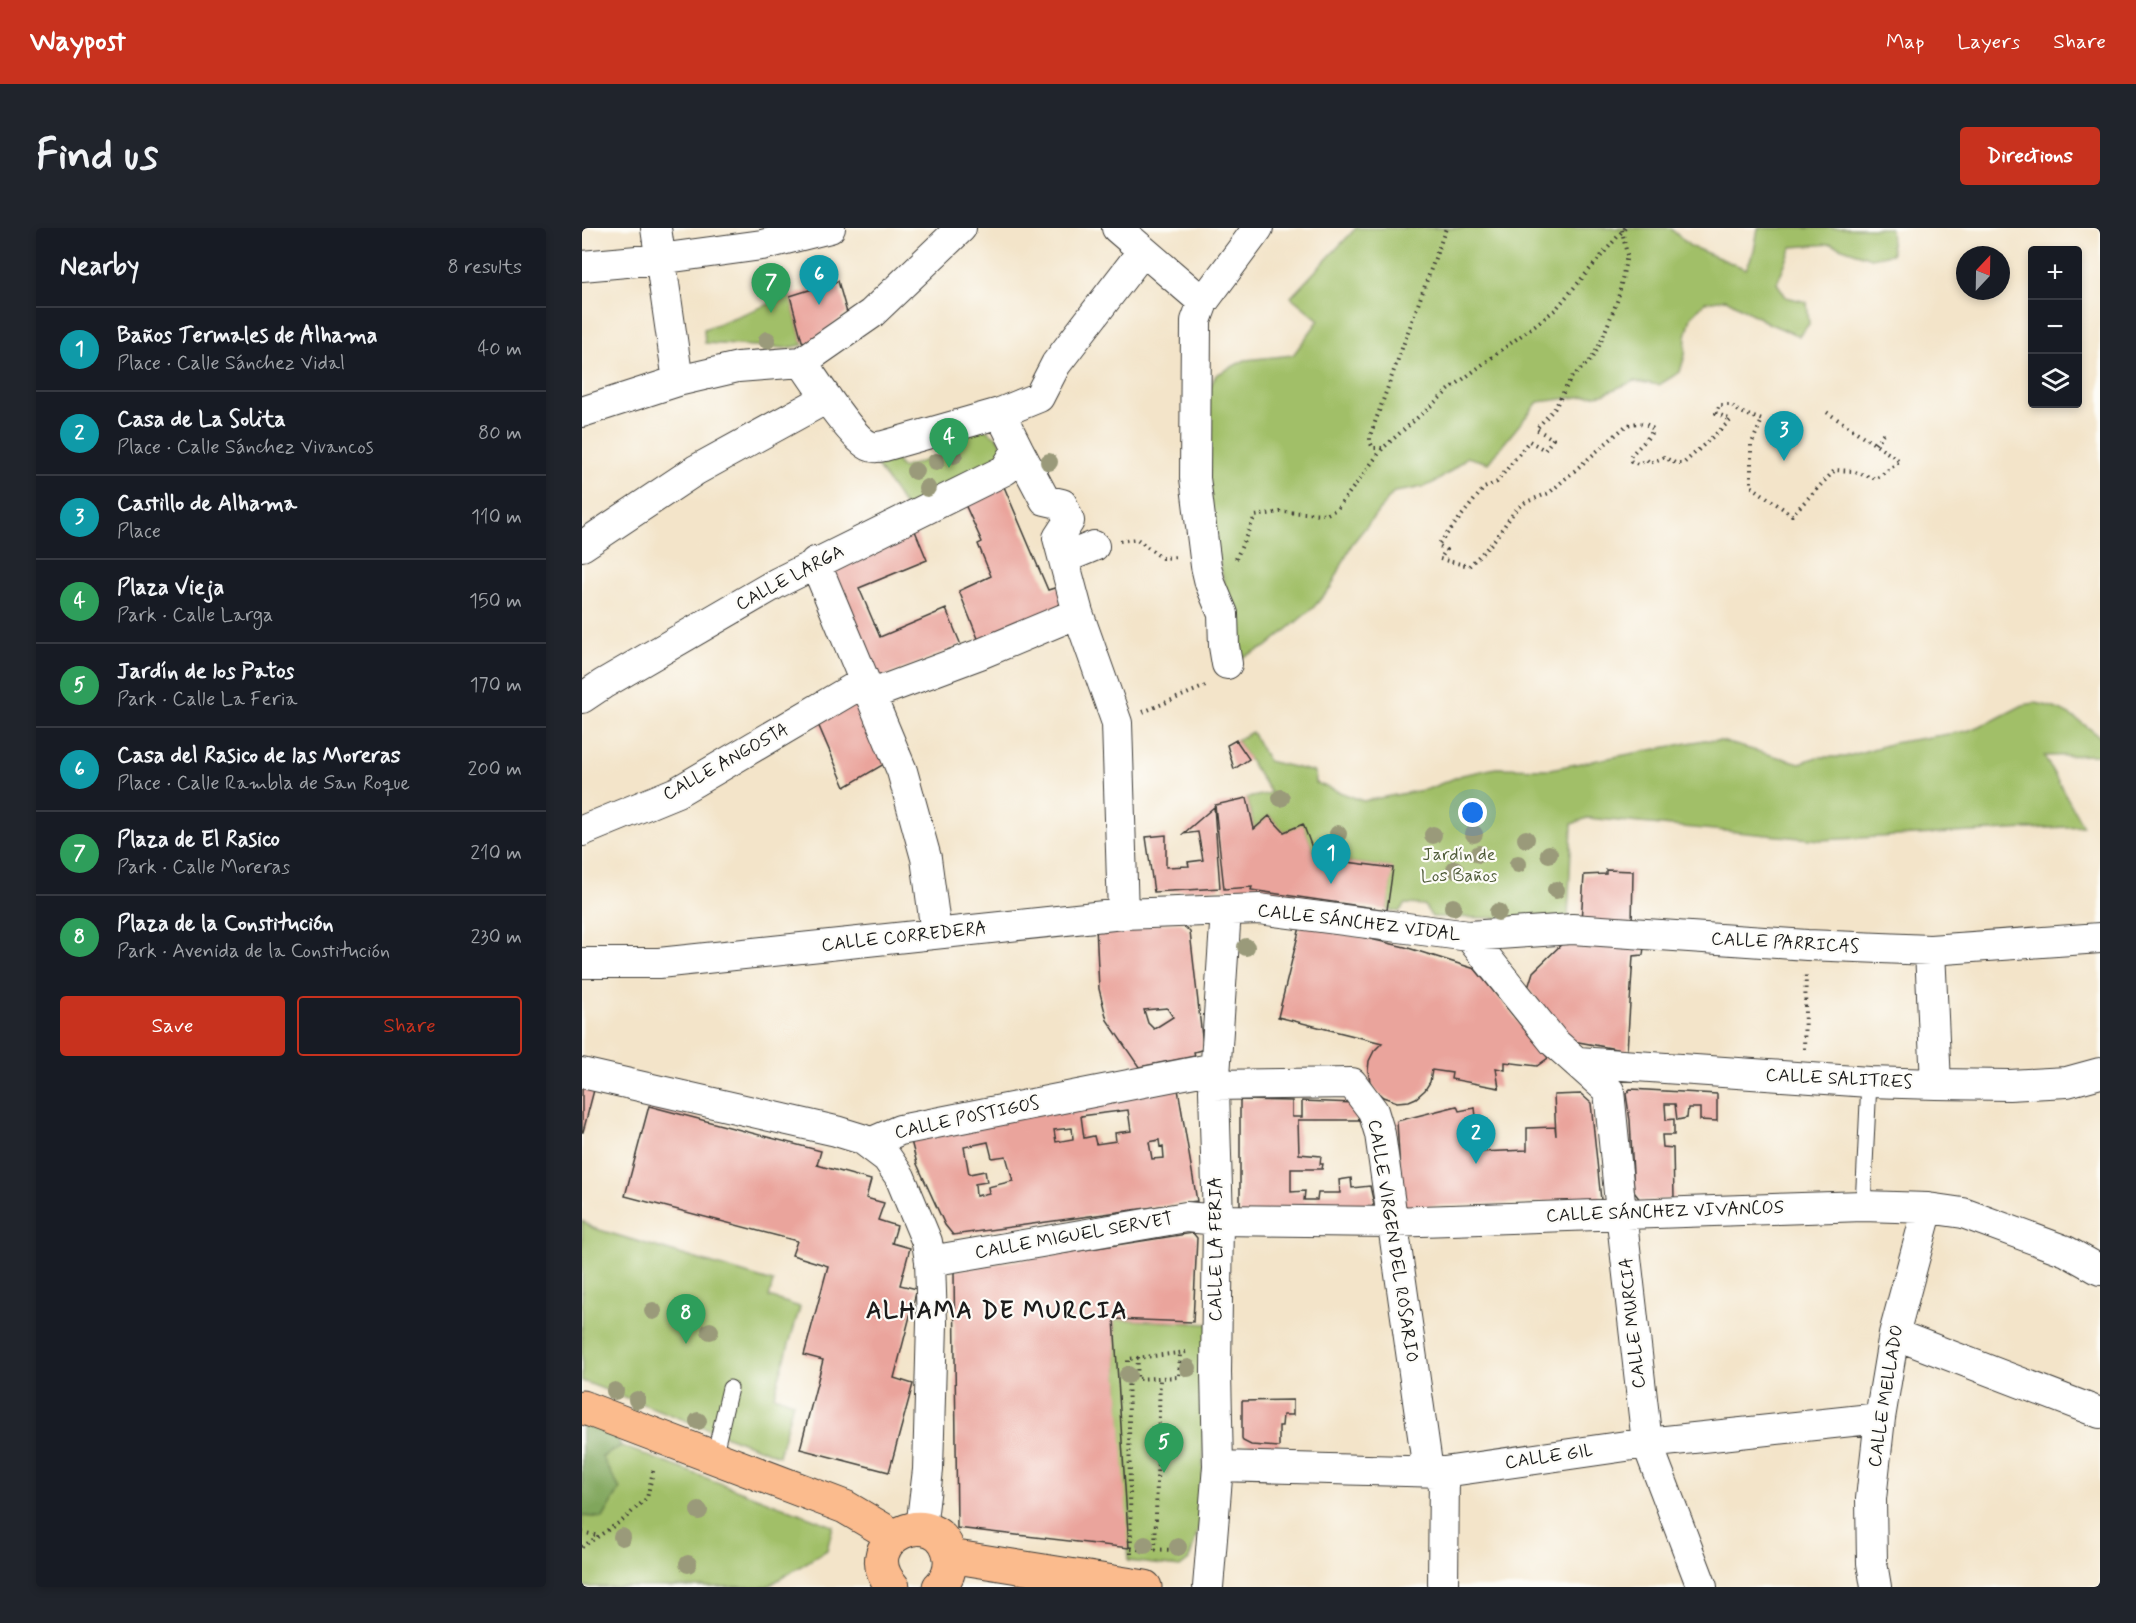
<!DOCTYPE html>
<meta charset="utf-8">
<style>
:root{--surface:#171b24;--page:#20242c;--text:#f1f3f6;--muted:#9ea1a6;--line:#363941;--accent:#c8321e}
body{margin:0;font-family:Mynerve,sans-serif;background:var(--page);color:var(--text)}
.controls{position:absolute;right:18px;top:18px;display:grid;overflow:hidden;border-radius:6px;box-shadow:0 3px 9px #0003}
.controls button{width:54px;height:54px;display:grid;place-items:center;padding:0;border:0;border-bottom:2px solid var(--line);background:var(--surface);color:var(--text);font:30px sans-serif}
.compass{position:absolute;left:1374px;top:18px;width:54px;height:54px;border-radius:50%;background:var(--surface);box-shadow:0 3px 9px #0003;rotate:22deg}
.you{position:absolute;left:891px;top:585px;width:21px;height:21px;margin:-15px;border:4px solid #fff;border-radius:50%;background:#1a73e8;box-shadow:0 0 0 9px #1a73e833}
.badge{display:grid;place-items:center;width:39px;height:39px;border-radius:50%;background:var(--accent);color:#fff;font-size:20px;font-weight:700}
.pin{position:absolute;translate:-50% -50px;filter:drop-shadow(0 2px 3px #0008)}
.pin::after{content:'';position:absolute;top:32px;width:21px;height:18px;background:inherit;clip-path:polygon(0 0,100% 0,50% 100%)}
.list{margin:0;padding:0;list-style:none}
h2{display:flex;justify-content:space-between;align-items:center;height:78px;margin:0;padding:0 24px;font-size:26px}
h2 small{font-size:20px;font-weight:400;color:var(--muted)}
.list li{display:grid;grid-template-columns:39px 1fr auto;gap:18px;align-items:center;box-sizing:border-box;height:84px;padding:0 24px;border-top:2px solid var(--line)}
.list b{display:block;font-size:22px;white-space:nowrap}
.list p{margin:0;font-size:20px;white-space:nowrap;color:var(--muted)}
.list em{font-size:20px;font-style:normal;color:var(--muted)}
.actions{display:flex;gap:12px;padding:18px 24px}
.actions a{flex:1;padding:14px 0;border:2px solid var(--accent);border-radius:6px;text-align:center;font-size:21px;color:var(--accent)}
.actions .main{background:var(--accent);color:#fff}
.icon{flex:none;width:33px;height:33px;fill:none;stroke:currentColor;stroke-width:2;stroke-linecap:round;stroke-linejoin:round}
.map{position:relative;flex:none;width:1518px;height:1359px;overflow:hidden;border-radius:6px}
header{display:flex;align-items:center;gap:36px;box-sizing:border-box;height:84px;padding:0 30px;background:var(--accent);color:#fff}
header strong{font-size:28px}
nav{display:flex;gap:33px;margin-inline-start:auto;font-size:21px}
.intro{display:flex;align-items:center;justify-content:space-between;box-sizing:border-box;height:144px;padding:0 36px}
h1{margin:0;font-size:42px}
.button{padding:15px 27px;border-radius:6px;background:var(--accent);color:#fff;font-size:21px;font-weight:700}
main{display:flex;gap:36px;padding:0 36px}
aside{flex:1;background:var(--surface);border-radius:6px;box-shadow:0 3px 9px #0003}
.map>svg:first-child{display:block}
.green{fill:#a1bf67;stroke:#5e6e42;stroke-width:1.5}
.forest{fill:#80a65c;stroke:#4e613c;stroke-width:1.5}
.building{fill:#eaa49c;fill-rule:evenodd}
.lines{fill:none;stroke-linecap:round;stroke-linejoin:round}
.lane-casing{stroke:#3c3a36;stroke-width:17}
.street-casing{stroke:#3c3a36;stroke-width:32}
.primary-casing{stroke:#3c3a36;stroke-width:35}
.path{stroke:#3c3a36;stroke-width:4;stroke-dasharray:1.5 4.5;stroke-linecap:butt}
.lane{stroke:#fff;stroke-width:15}
.street{stroke:#fff;stroke-width:30}
.primary{stroke:#fbbb8d;stroke-width:33}
.tree{fill:#9a9a7a}
.labels{text-anchor:middle;dominant-baseline:central;stroke-width:4.5;stroke-linejoin:round;paint-order:stroke}
.street-label{font-size:18px;fill:#1c1c1c;stroke:#fdfcf7}
.park-label{font-size:18px;fill:#515d3a;stroke:#fdfcf7}
.district-label{font-size:24px;font-weight:bold;letter-spacing:1.5px;fill:#1c1c1c;stroke:#fdfcf7}
</style>
<header>
<strong>Waypost</strong>
<nav><a>Map</a><a>Layers</a><a>Share</a></nav>
</header>
<div class="intro"><h1>Find us</h1><a class="button">Directions</a></div>
<main>
<aside>
<h2>Nearby<small>8 results</small></h2>
<ul class="list">
<li><span class="badge" style="background:#0f9aa8">1</span><div><b>Baños Termales de Alhama</b><p>Place · Calle Sánchez Vidal</p></div><em>40 m</em></li>
<li><span class="badge" style="background:#0f9aa8">2</span><div><b>Casa de La Solita</b><p>Place · Calle Sánchez Vivancos</p></div><em>80 m</em></li>
<li><span class="badge" style="background:#0f9aa8">3</span><div><b>Castillo de Alhama</b><p>Place</p></div><em>110 m</em></li>
<li><span class="badge" style="background:#2e9e5b">4</span><div><b>Plaza Vieja</b><p>Park · Calle Larga</p></div><em>150 m</em></li>
<li><span class="badge" style="background:#2e9e5b">5</span><div><b>Jardín de los Patos</b><p>Park · Calle La Feria</p></div><em>170 m</em></li>
<li><span class="badge" style="background:#0f9aa8">6</span><div><b>Casa del Rasico de las Moreras</b><p>Place · Calle Rambla de San Roque</p></div><em>200 m</em></li>
<li><span class="badge" style="background:#2e9e5b">7</span><div><b>Plaza de El Rasico</b><p>Park · Calle Moreras</p></div><em>210 m</em></li>
<li><span class="badge" style="background:#2e9e5b">8</span><div><b>Plaza de la Constitución</b><p>Park · Avenida de la Constitución</p></div><em>230 m</em></li>
</ul>
<div class="actions"><a class="main">Save</a><a>Share</a></div>
</aside>
<div class="map">
<svg width="1518" height="1359" viewBox="0 0 1518 1359">
<rect width="100%" height="100%" fill="#fdfcf7"/>
<filter id="ink" filterUnits="userSpaceOnUse"><feTurbulence type="fractalNoise" baseFrequency=".0167" numOctaves="2"/><feDisplacementMap in="SourceGraphic" scale="12" xChannelSelector="R" yChannelSelector="G"/><feConvolveMatrix kernelMatrix="1 2 1 2 8 2 1 2 1" color-interpolation-filters="sRGB"/></filter>
<filter id="wash" filterUnits="userSpaceOnUse"><feTurbulence type="fractalNoise" baseFrequency=".008" numOctaves="4" result="noise"/><feDisplacementMap in="SourceGraphic" scale="24" xChannelSelector="R" yChannelSelector="G"/><feGaussianBlur stdDeviation="1.35" result="paint"/><feColorMatrix in="noise" values="0 0 0 0 0 0 0 0 0 0 0 0 0 0 0 0 0 1.4 0 .05"/><feComposite in="paint" operator="in"/></filter>
<g filter="url(#wash)">
<rect width="100%" height="100%" fill="#f3e4c9"/>
<!-- green -->
<path class="green" d="M774,0H1088L1108,18L1164,41L1172,23L1176,0H1308L1310,26L1289,30L1249,16L1210,19L1195,55L1204,69L1225,74L1227,96L1217,108L1186,95L1144,71L1123,74L1109,89L1104,108L1103,127L1098,144L1077,157L1052,153L1021,166L956,174L906,235L885,229C856,255 851,259 812,264L770,316L749,359L731,380L684,419L659,430L618,249L626,163L634,147L663,132L711,127L737,92L709,69Z
M208,68L221,117L205,120L123,115L122,101Z
M401,200L416,210L421,218L413,239L324,280L291,232L308,224L320,240L375,222L368,208Z
M1453,475C1479,479 1498,492 1518,509V527L1462,528L1501,598L1239,612L1005,590L990,596L986,691L850,689L842,677L823,676L817,684L805,682L810,640L734,630L721,597L702,604L687,588L672,601L665,570L689,565L654,512L670,504L686,533L733,544L734,555L781,573L846,561L880,547L914,540L968,541L1122,512L1139,513L1218,535L1235,529H1263L1311,515L1385,503L1412,492L1441,477Z
M0,992L11,1000L191,1054L187,1069L218,1079L192,1167L211,1174L197,1228L0,1153Z
M532,1091L627,1096L619,1293L607,1332L598,1339L546,1333Z
M0,1203L251,1298L245,1322L185,1359H0Z"/>
<!-- forest -->
<path class="forest" d="M0,1195L31,1201L39,1218L20,1229L38,1261L21,1290L0,1288Z"/>
<g id="blocks">
<!-- building -->
<path class="building" d="M256,53L265,85L227,116L220,113L208,68Z
M420,254L466,362L479,358L488,384L399,418L377,363L409,348L396,316L400,314L381,272Z
M331,298L345,332L277,360L298,409L364,381L379,417L294,452L244,334Z
M279,464L309,532L263,559L233,489Z
M654,512L667,531L652,541L645,517Z
M665,570L672,601L687,588L702,604L721,596L734,630L811,640L805,682L669,662L670,659L642,661L633,577Z
M632,579L638,660L572,664L564,609L584,607V639L607,638L606,634L621,632L616,604L601,606Z
M1024,642L1051,643L1050,697L999,694L1002,647L1024,646Z
M599,695L608,704L621,818L619,822L612,824L613,828L557,839L525,792L517,761L514,698ZM585,780L591,789L572,801L566,795L562,782Z
M719,695L823,719L893,741L966,830L955,838L923,834V842L914,840L917,860L869,851L870,845L850,842L848,854L843,862L834,870L827,873L815,874L801,869L792,861L788,853L786,843L787,833L792,823L800,815L696,789Z
M984,712L1062,719L1061,727L1051,728L1045,823L986,812L946,760L951,744Z
M595,855L615,973L371,1007L363,997L335,936L327,905ZM546,882L549,903L533,905L534,913L514,916L512,908L502,910L499,888ZM490,900L491,911L474,914L472,902ZM577,912L578,919L581,918L582,930L570,931L567,914ZM406,914L410,930L424,928L431,953L406,959L407,965L394,968L393,956L405,954L403,943L387,946L382,919Z
M0,859L12,862L1,904H0Z
M1048,861L1135,866V893L1118,892V880H1106L1105,890L1095,892L1093,876H1083L1084,892L1092,891V907H1080L1081,919L1091,920L1092,971L1059,973L1052,964L1048,892L1044,866Z
M999,866L1009,875L1019,972L820,979L815,893L875,878L877,883L893,880L898,924L945,922V900L973,899L974,908L972,867Z
M658,872L710,873V889H720V873L774,875L777,892H716L717,926L739,928L738,936H741L740,941H709V964L723,963L722,972H735L736,965H758L757,952L769,950L770,960L788,958L792,976L786,984L658,987Z
M67,878L239,923L235,937L289,952L284,970L302,975L296,992L315,998L310,1015L328,1020L318,1057L335,1061L312,1150L331,1156L307,1244L218,1221L241,1132L222,1127L246,1038L210,1027L215,1013L43,968Z
M611,1005L615,1010L611,1094L532,1091L547,1320L375,1300L372,1045L375,1042Z
M711,1172V1187H701L700,1198H697V1219L669,1217L661,1213L660,1210V1173Z"/>
</g>
</g>
<g filter="url(#ink)">
<use href="#blocks" fill-opacity="0" stroke="#3c3a36" stroke-width="1.5"/>
<g class="lines">
<defs>
<path id="lane" d="M1281,978L1287,854
M132,1229L148,1160"/>
<path id="street" d="M74,0L96,153
M535,0L621,74
M0,38L77,31L180,17L248,0
M220,134C231,150 272,213 288,218C292,220 297,219 302,218L418,185L457,169L474,136L560,24
M220,134L289,86L379,0
M0,184L96,153L156,139L220,134
M436,221L463,272L480,276L487,293L476,310L496,385L535,495L541,686
M0,318L114,242L245,170
M483,330L512,318
M233,334L320,543L344,630L354,705
M645,436L642,418L641,386L628,355L624,338L613,250L614,93L621,74L676,0
M288,467L398,426L496,385
M0,470L21,456L195,355L423,242L436,221L418,185
M0,603L95,564L282,454
M887,708L972,814L1027,863L1039,985L1065,1215L1120,1359
M1348,722L1354,856
M0,735H77L541,686L677,681L887,708L990,701L1225,717L1348,722L1518,710
M996,834L1287,854L1354,856L1427,857L1485,854L1518,845
M0,845L254,903L280,911L305,930L318,949L345,1014L348,1033L350,1095L346,1242L339,1300
M632,857L770,855L791,883L798,906L846,1243
M288,915L318,902L633,840
M348,1033L604,989L636,992L809,994L1281,978L1346,980L1381,985L1484,1023L1518,1042
M1312,1106L1518,1185
M636,1238L862,1244L1065,1215L1298,1190
M626,1359L636,1238L634,1144L636,992L632,863L644,682
M861,1359L862,1244
M1294,1359L1290,1335L1289,1271L1298,1190L1312,1106L1346,980"/>
<path id="primary" d="M0,1179L263,1279L312,1308
M368,1328L563,1359
M311,1359C268,1311 359,1271 368,1330C369,1340 365,1352 357,1359"/>
</defs>
<!-- lane casing -->
<use href="#lane" class="lane-casing"/>
<!-- street casing -->
<use href="#street" class="street-casing"/>
<!-- primary casing -->
<use href="#primary" class="primary-casing"/>
<!-- path -->
<path class="path" d="M1040,2L1045,27L1036,71L1018,116L1009,132L989,150L973,180L954,201L971,211L963,222L947,213L915,254L902,260L856,317L864,322L858,331L887,338L910,315L935,280L944,274L967,265L1045,197C1055,195 1062,193 1071,201C1067,212 1055,219 1048,229L1049,233L1056,236L1065,232L1068,235L1082,229L1093,235H1102L1149,192L1134,185L1137,177H1149L1158,184L1180,192L1169,217V258L1210,287L1253,242L1270,243L1294,251L1318,233L1243,183
M1293,216L1303,203
M800,220H791L788,214V208L864,0
M538,313L555,311L580,330L596,329
M654,331L673,288L698,284L745,286L755,281L801,220L868,161L973,82L1043,0
M561,484L626,457
M1222,821L1224,744
M556,1129L555,1151L597,1149L598,1125
M0,1304L17,1308
M0,1319L41,1292L65,1270L72,1239
M549,1321L599,1322
M573,1322L578,1150
M549,1326L546,1131L605,1124"/>
<!-- lane -->
<use href="#lane" class="lane"/>
<!-- street -->
<use href="#street" class="street"/>
<!-- primary -->
<use href="#primary" class="primary"/>
</g>
<!-- trees -->
<g class="tree">
<circle cx="185" cy="112" r="9"/>
<circle cx="372" cy="227" r="9"/>
<circle cx="354" cy="234" r="9"/>
<circle cx="467" cy="234" r="9"/>
<circle cx="333" cy="243" r="9"/>
<circle cx="345" cy="260" r="9"/>
<circle cx="699" cy="570" r="9"/>
<circle cx="756" cy="606" r="9"/>
<circle cx="892" cy="606" r="9"/>
<circle cx="851" cy="607" r="9"/>
<circle cx="944" cy="611" r="9"/>
<circle cx="897" cy="626" r="9"/>
<circle cx="967" cy="626" r="9"/>
<circle cx="759" cy="632" r="9"/>
<circle cx="936" cy="636" r="9"/>
<circle cx="873" cy="641" r="9"/>
<circle cx="974" cy="662" r="9"/>
<circle cx="871" cy="679" r="9"/>
<circle cx="916" cy="684" r="9"/>
<circle cx="664" cy="719" r="9"/>
<circle cx="71" cy="1083" r="9"/>
<circle cx="128" cy="1103" r="9"/>
<circle cx="606" cy="1140" r="9"/>
<circle cx="546" cy="1147" r="9"/>
<circle cx="33" cy="1163" r="9"/>
<circle cx="55" cy="1172" r="9"/>
<circle cx="116" cy="1193" r="9"/>
<circle cx="117" cy="1283" r="9"/>
<circle cx="40" cy="1309" r="9"/>
<circle cx="563" cy="1317" r="9"/>
<circle cx="596" cy="1319" r="9"/>
<circle cx="106" cy="1336" r="9"/>
</g>
</g>
<g class="labels">
<!-- street labels -->
<g class="street-label">
<text transform="translate(208 350) rotate(-28)">CALLE LARGA</text>
<text transform="translate(144 534) rotate(-29)">CALLE ANGOSTA</text>
<text transform="translate(777 695) rotate(7)">CALLE SÁNCHEZ VIDAL</text>
<text transform="translate(322 709) rotate(-6)">CALLE CORREDERA</text>
<text transform="translate(1203 715) rotate(3)">CALLE PARRICAS</text>
<text transform="translate(1257 851) rotate(3)">CALLE SALITRES</text>
<text transform="translate(385 890) rotate(-12)">CALLE POSTIGOS</text>
<text transform="translate(1083 984) rotate(-2)">CALLE SÁNCHEZ VIVANCOS</text>
<text transform="translate(492 1008) rotate(-10)">CALLE MIGUEL SERVET</text>
<text transform="translate(811 1013) rotate(81)">CALLE VIRGEN DEL ROSARIO</text>
<text transform="translate(634 1021) rotate(-90)">CALLE LA FERIA</text>
<text transform="translate(1051 1095) rotate(-96)">CALLE MURCIA</text>
<text transform="translate(1304 1168) rotate(-81)">CALLE MELLADO</text>
<text transform="translate(967 1229) rotate(-8)">CALLE GIL</text>
</g>
<!-- park labels -->
<g class="park-label">
<text x="877" y="627">Jardín de<tspan x="877" dy="21">Los Baños</tspan></text>
</g>
<!-- district labels -->
<g class="district-label">
<text x="415" y="1083">ALHAMA DE MURCIA</text>
</g>
</g>
</svg>
<div class="controls">
<button>+</button>
<button>−</button>
<button><svg class="icon" aria-label="layers" viewBox="0 0 24 24"><path d="M12 4l9 5-9 5-9-5zM3 14l9 5 9-5"/></svg></button>
</div>
<svg class="compass" viewBox="-18 -18 36 36"><path d="M0-13l5 13h-10z" fill="#e53935"/><path d="M0 13l5-13h-10z" fill="#9ea1a6"/></svg>
<div class="you"></div>
<div class="pin badge" style="left:749px;top:656px;background:#0f9aa8">1</div>
<div class="pin badge" style="left:894px;top:936px;background:#0f9aa8">2</div>
<div class="pin badge" style="left:1202px;top:233px;background:#0f9aa8">3</div>
<div class="pin badge" style="left:367px;top:240px;background:#2e9e5b">4</div>
<div class="pin badge" style="left:582px;top:1245px;background:#2e9e5b">5</div>
<div class="pin badge" style="left:237px;top:77px;background:#0f9aa8">6</div>
<div class="pin badge" style="left:189px;top:85px;background:#2e9e5b">7</div>
<div class="pin badge" style="left:104px;top:1116px;background:#2e9e5b">8</div>
</div>
</main>
